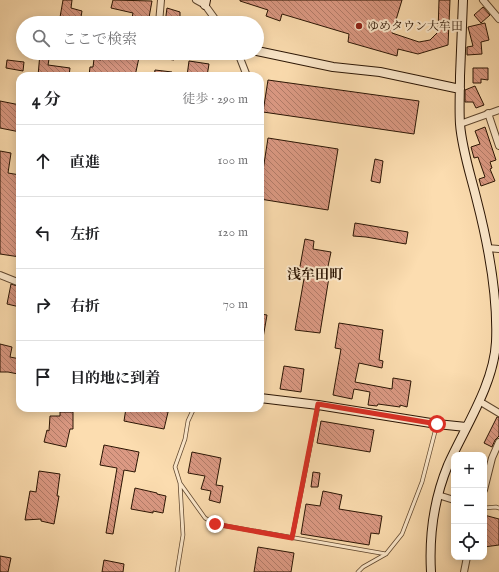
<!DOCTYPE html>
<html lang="ja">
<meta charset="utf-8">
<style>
:root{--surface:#fff;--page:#f6f6f6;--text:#202124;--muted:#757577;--line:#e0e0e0}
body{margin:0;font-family:"IM FELL English","Noto Serif JP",serif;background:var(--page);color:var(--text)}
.controls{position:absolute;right:12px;bottom:12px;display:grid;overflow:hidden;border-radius:8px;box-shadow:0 2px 10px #0003}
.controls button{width:36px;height:36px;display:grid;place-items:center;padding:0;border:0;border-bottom:1px solid var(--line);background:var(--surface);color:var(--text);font:20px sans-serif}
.stop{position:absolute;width:12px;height:12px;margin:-9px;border:3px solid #d93025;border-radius:50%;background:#fff}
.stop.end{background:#d93025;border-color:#fff;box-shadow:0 1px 4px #0008}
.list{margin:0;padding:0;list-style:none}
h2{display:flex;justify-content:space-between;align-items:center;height:52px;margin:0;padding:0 16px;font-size:17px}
h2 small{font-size:13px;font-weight:400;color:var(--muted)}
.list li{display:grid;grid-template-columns:26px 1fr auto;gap:12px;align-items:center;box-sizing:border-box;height:72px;padding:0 16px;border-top:1px solid var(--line)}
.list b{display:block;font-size:15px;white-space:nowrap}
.list em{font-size:13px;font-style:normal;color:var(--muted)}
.icon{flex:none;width:22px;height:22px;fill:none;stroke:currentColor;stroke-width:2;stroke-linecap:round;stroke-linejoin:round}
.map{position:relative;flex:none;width:499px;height:572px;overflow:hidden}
.search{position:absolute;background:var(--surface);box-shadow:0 2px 10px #0003;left:16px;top:16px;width:248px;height:44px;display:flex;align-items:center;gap:10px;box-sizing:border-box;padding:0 14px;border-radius:22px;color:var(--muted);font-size:15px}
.panel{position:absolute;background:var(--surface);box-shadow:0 2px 10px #0003;left:16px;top:72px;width:248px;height:340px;border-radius:12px}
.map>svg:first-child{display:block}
.building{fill:url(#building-back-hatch);stroke:#2b1504}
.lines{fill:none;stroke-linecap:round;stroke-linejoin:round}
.lane-casing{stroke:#5f472f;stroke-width:4.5}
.street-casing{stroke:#5f472f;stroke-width:8}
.secondary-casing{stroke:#2b1504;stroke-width:10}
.lane{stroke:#fde9cc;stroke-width:3}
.street{stroke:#fde9cc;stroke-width:6}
.secondary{stroke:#fde9cc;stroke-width:8}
.route{stroke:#d93025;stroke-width:5}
.poi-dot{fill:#8f2418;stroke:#fde9cc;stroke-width:1.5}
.labels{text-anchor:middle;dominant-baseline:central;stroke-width:4;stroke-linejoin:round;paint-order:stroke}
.poi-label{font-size:12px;fill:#2b1504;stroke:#fde9cc;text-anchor:start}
.quarter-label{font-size:14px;font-weight:bold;fill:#2b1504;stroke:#fde9cc}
</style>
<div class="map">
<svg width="499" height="572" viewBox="0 0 499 572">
<defs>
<pattern id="building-back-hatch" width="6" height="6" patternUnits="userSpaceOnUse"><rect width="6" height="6" fill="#db9983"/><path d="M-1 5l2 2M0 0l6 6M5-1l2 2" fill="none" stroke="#b27c69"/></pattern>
</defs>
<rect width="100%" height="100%" fill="#fcddb0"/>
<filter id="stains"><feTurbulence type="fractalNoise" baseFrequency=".005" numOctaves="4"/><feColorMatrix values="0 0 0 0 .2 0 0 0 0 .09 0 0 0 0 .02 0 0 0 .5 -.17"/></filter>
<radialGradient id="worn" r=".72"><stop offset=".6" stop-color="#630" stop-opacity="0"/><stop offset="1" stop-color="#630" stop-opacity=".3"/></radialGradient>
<!-- building -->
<path class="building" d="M63,0H72L71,8L82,11L80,23H59Z
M113,0L152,1L148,23H131L133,13L111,8Z
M240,0H402L392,33L419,42L430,40L438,32L439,0H450L448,45L418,54L398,49L397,56L348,42L349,34L282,14L280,21L266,16L268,10L240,1Z
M483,7L490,15L481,23L474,15Z
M167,8L180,12V23H165Z
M485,23L489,40L481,42L482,54L467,55V47L473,46L468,27Z
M40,53H50L48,65L70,68L69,76H38Z
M101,53H140L135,76H89L90,67H93L94,59L101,60Z
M160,53H175L174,60L160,58Z
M7,60L24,62L23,71L6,68Z
M189,61L209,64L207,76H187Z
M473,68H488V80L481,79V83H473Z
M155,70L172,72V76H154Z
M268,80L419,101L414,134L263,112Z
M475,86L484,105L476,108L473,102H465V90Z
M0,101L20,105V132L0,128Z
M485,127L496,160L490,162L492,168L490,169L495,181L481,186L479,179L485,177L478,157L474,158L471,147L480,144L475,131Z
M268,138L338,149L328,210L260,199V190Z
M0,151L11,153L8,173L20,175V257L0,254Z
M375,159L383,161L380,183L371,181Z
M355,223L408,232L406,244L366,237L353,236Z
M305,239L314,241L313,249L331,252L327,271H330L320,333L295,330L305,273L299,272Z
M11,284L20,287V307L7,304Z
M261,314L267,315L263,338L260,337Z
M339,323L383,330L379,360L383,361L382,368L359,363L355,382L392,389L393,378L411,381L407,407L400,405V407L378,404L377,406L368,405L370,392L354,389L352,399L333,395L341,349L335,348Z
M0,344L12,347L10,357L20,359L18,374L8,372H0Z
M284,366L304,369L301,392L280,389Z
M126,408H169L164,429L124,421Z
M60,412H73V429H70L66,447L44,442L47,430L49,431L50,416H60Z
M497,417H499V436L495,440L492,447L484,443Z
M321,421L374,430L370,452L317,443Z
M104,445L139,452L135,472L124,470L113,534L106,533L117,468L100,465Z
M192,452L221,458L216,485L223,486L220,503L209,500L211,491L201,489L205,476L188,473Z
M39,471L60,474L57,496H59L54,524L41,521V519L25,520L30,491L36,492Z
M313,472L320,473L318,487H311Z
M135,488L157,493V494L166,496L163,513L153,511V513L131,509Z
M323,491L342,495L339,509L382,516L379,534L371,533L369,545L301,534L306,504L320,506Z
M484,515L499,519V545L484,547Z
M258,547L294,553L291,572H254Z
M0,556L11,558L8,572H0Z
M104,560L124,564L123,572H102Z"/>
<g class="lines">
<defs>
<path id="lane" d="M180,483L205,518L215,524L386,554
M484,508L496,507L499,508
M292,538L318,407
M177,572L183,535L180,483L175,467L185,439L188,421L194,408
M358,572L363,567L386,554L402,534L422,482L437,424"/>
<path id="street" d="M196,0L205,5L218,23
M483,0L499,19
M159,23L161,0
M238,53L247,76
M488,113L499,146
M460,124L499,110
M487,248L499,249
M0,275L20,283
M479,401L499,413
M484,490L492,458L499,442
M438,495L454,500
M464,572L467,557"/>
<path id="secondary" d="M205,5L206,0
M257,51L333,67L380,72L460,89
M260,398L318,405L437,424L466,427
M431,572C429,536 434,499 448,465C465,427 494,384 496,342C498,298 488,244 477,201C471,176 462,150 460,124C459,108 460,92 460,76C461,50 462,25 463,0"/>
</defs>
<!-- lane casing -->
<use href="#lane" class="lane-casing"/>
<!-- street casing -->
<use href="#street" class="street-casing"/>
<!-- secondary casing -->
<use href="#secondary" class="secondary-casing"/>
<!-- lane -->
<use href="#lane" class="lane"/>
<!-- street -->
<use href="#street" class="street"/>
<!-- secondary -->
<use href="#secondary" class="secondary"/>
</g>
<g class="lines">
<!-- route -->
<path class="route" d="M215,524L292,538L318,404L437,424"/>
</g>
<!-- markers -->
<circle class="poi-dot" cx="359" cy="26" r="4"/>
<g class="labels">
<!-- poi labels -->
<g class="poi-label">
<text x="367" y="26">ゆめタウン大牟田</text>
</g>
<!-- quarter labels -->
<g class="quarter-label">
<text x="315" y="275">浅牟田町</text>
</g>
</g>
<rect width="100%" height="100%" filter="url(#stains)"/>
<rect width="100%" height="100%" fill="url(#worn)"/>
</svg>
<div class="controls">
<button>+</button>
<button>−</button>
<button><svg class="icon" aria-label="locate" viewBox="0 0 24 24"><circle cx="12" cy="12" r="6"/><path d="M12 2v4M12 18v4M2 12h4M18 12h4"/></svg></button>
</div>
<div class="stop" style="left:437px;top:424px"></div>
<div class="stop end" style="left:215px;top:524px"></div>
<div class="search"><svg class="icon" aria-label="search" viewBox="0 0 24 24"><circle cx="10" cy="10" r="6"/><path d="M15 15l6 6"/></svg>ここで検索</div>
<section class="panel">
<h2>4 分<small>徒歩 · 290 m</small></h2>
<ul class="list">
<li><svg class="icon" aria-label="ahead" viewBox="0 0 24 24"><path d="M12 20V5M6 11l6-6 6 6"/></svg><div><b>直進</b></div><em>100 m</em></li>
<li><svg class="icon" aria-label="left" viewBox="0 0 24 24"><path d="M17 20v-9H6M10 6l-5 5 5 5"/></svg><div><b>左折</b></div><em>120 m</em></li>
<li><svg class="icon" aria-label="right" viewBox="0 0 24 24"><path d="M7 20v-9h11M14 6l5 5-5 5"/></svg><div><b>右折</b></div><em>70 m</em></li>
<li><svg class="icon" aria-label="arrive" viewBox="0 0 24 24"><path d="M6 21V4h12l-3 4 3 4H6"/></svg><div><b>目的地に到着</b></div></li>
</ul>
</section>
</div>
